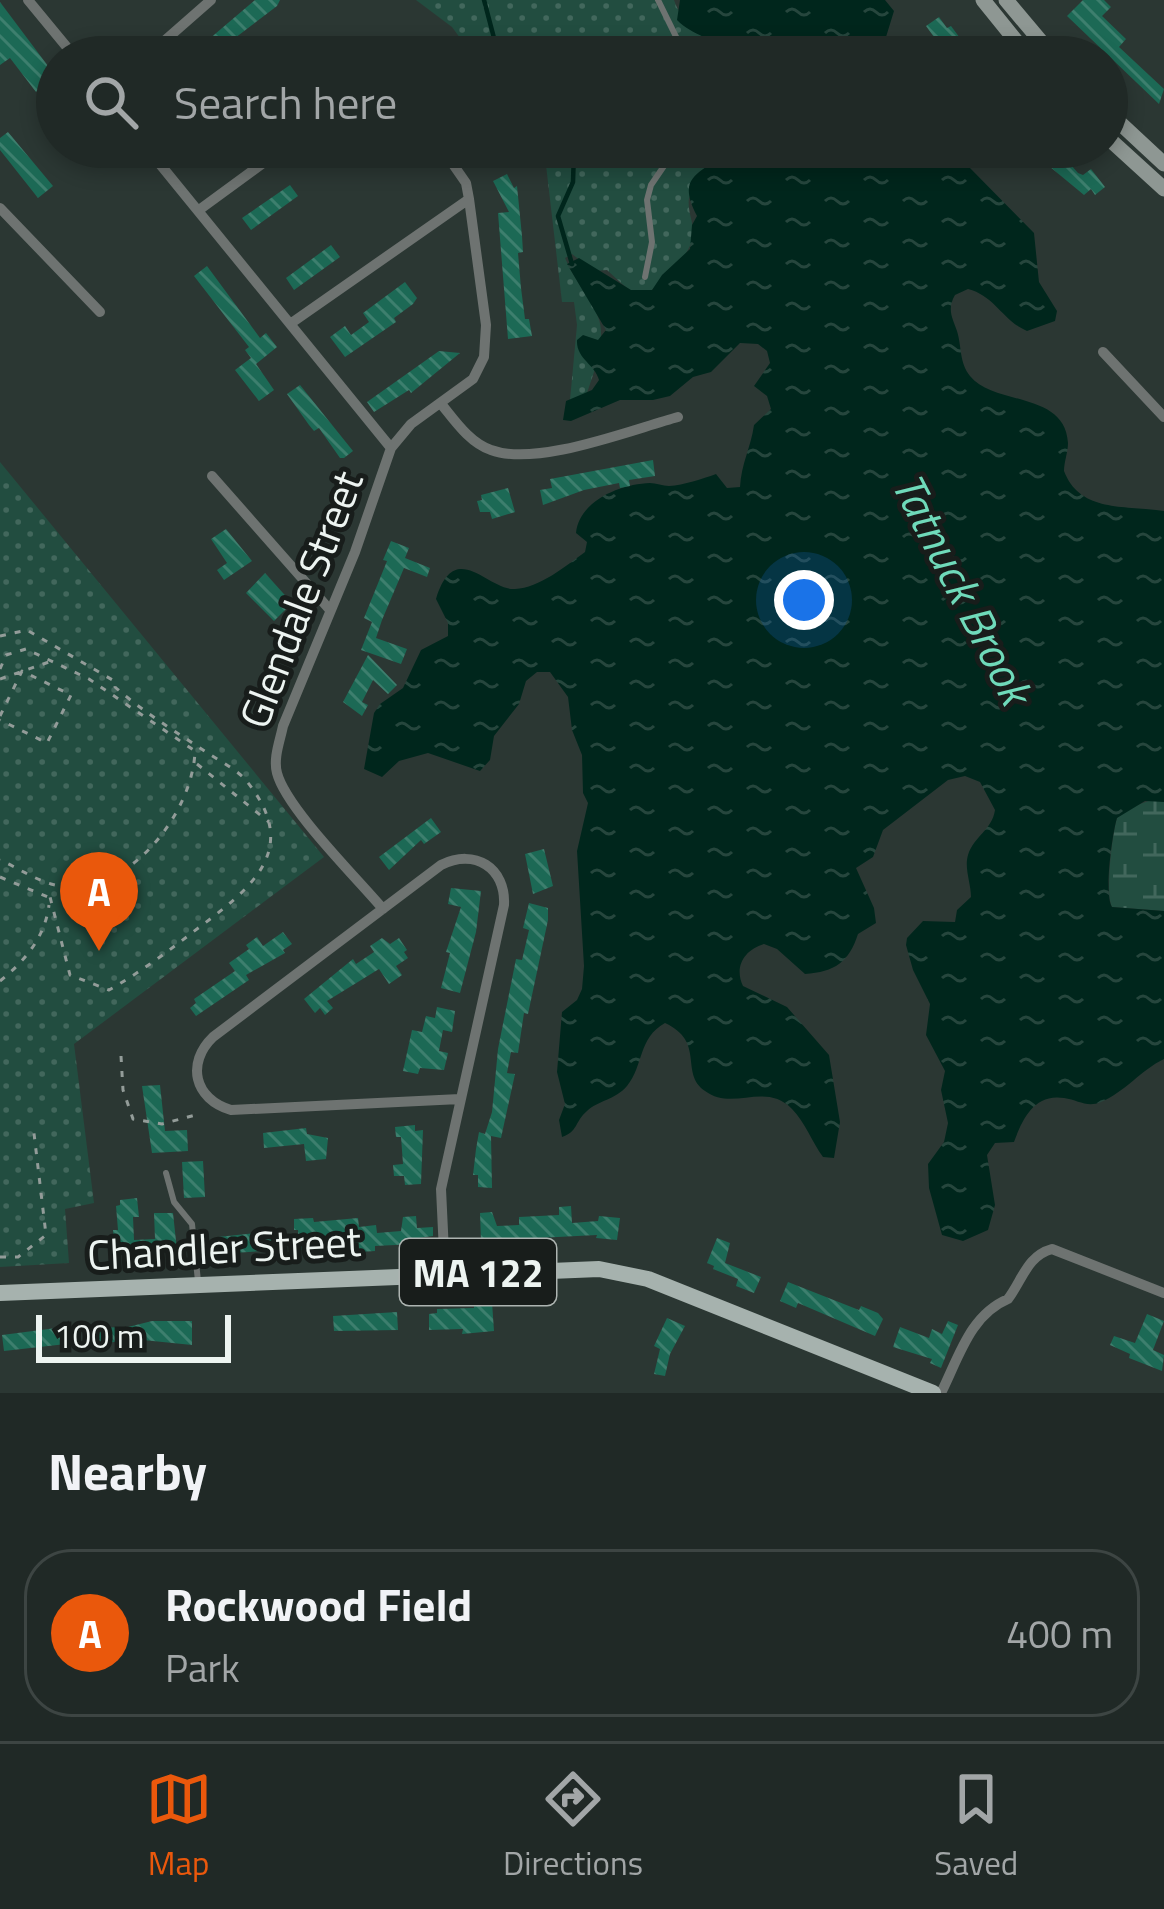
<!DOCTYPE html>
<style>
:root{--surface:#202926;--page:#28312e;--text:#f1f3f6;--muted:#a2a6a7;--line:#3d4543;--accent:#ea580c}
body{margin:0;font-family:"Titillium Web",sans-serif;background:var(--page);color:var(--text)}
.scale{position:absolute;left:36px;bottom:30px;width:195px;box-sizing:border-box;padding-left:12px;border:6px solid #edf4f1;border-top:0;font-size:33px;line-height:42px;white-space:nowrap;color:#edf4f1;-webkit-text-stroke:9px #181d1b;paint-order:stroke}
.you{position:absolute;left:804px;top:600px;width:42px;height:42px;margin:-30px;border:9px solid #fff;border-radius:50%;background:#1a73e8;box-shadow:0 0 0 18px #1a73e833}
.badge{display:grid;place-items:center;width:78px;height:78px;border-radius:50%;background:var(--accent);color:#fff;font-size:39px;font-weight:700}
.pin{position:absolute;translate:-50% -99px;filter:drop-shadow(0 3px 6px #0008)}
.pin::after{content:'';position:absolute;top:63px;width:42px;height:36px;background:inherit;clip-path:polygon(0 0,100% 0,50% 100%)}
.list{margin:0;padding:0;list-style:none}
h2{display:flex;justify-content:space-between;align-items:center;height:156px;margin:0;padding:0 48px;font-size:51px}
h2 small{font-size:39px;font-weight:400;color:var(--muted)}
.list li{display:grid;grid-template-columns:78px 1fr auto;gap:36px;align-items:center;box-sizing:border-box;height:168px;margin:0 24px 24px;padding:0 24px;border:3px solid var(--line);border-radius:48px}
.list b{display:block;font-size:45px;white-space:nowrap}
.list p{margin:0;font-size:39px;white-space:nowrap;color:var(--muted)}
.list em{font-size:39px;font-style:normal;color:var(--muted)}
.icon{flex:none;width:66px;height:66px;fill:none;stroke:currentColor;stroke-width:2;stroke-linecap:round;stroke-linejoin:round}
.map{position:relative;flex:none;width:1164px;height:1393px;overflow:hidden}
.search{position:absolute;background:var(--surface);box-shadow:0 6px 18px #0003;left:36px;right:36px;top:36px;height:132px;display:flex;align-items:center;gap:30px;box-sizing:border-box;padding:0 42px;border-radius:66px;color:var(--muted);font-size:45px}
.sheet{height:348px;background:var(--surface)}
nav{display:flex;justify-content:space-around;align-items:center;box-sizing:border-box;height:168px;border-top:3px solid var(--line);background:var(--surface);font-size:33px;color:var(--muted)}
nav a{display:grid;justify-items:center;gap:6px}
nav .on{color:var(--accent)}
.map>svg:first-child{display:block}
.wetland{fill:url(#wetland-marsh)}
.park{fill:url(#park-dots)}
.water{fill:url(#water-ripples)}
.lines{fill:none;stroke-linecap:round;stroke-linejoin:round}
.stream{stroke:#00261c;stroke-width:4.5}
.building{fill:url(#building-back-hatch)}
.path{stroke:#939c99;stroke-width:3;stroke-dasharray:6 9;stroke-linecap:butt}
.lane{stroke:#6e7371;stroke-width:6}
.street{stroke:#6e7371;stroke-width:10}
.secondary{stroke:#8e9793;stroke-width:15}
.primary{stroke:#a6b2ae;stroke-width:16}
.labels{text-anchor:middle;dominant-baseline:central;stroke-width:10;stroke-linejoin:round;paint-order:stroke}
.shield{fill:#181d1b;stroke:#adb4b1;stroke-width:3}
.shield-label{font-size:39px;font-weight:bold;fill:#edf4f1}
.street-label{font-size:42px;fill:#edf4f1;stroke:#181d1b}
.water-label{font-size:45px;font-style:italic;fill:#6fdaba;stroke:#181d1b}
</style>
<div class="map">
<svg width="1164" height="1393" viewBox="0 0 1164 1393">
<defs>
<pattern id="wetland-marsh" width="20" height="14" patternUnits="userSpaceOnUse" patternTransform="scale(3)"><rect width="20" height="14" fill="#224d40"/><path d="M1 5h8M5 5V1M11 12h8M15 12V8" fill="none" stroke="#42675c"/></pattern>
<pattern id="park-dots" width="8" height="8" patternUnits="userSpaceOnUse" patternTransform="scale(3)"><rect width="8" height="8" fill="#224d40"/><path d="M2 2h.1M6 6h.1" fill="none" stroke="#42675c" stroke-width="1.8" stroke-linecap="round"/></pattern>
<pattern id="water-ripples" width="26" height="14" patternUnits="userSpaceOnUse" patternTransform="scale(3)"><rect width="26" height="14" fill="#00261c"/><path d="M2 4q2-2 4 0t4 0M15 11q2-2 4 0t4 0" fill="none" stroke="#26463d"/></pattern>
<pattern id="building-back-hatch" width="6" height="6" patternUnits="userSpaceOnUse" patternTransform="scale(3)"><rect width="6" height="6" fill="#1c6955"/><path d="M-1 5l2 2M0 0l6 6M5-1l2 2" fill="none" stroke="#3d7f6e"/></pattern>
</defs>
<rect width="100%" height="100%" fill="#2b3733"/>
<!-- wetland -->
<path class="wetland" d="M1154,799L1164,802V911L1112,907C1105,895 1112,834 1117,818L1129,808Z"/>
<!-- park -->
<path class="park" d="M416,0H674C682,27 710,31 722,57H474L452,27Z
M538,147H726V150L689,198C687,212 694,222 693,235C692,253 657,298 637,293C628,291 615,277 607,270L594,271L572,254L565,258C574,280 590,296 598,317C607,338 594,372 587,393L570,400L577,325L574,302H562L546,165Z
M0,462L324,857L74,1044L94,1203L65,1209L69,1263L0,1267Z"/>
<!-- water -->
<path class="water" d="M680,0H885L894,11L886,37L889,57H726C714,35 693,37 677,20Z
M723,147H968L969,167L1034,233L1039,282L1057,311L1055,321L1027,331C1003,321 995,296 968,289L955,295C947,309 952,317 957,331C962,347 959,362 970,376C994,406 1065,391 1068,443C1068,452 1064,462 1064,471C1080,513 1125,505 1164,511V802L1145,801L1117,818C1112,835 1104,894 1112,907L1164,911V1059C1141,1070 1125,1092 1101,1102C1087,1108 1078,1100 1064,1098C1034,1093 1022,1120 1014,1142L995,1143L987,1155L995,1205L988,1230L963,1241L942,1235L929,1188L928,1164L944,1142L948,1123L941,1090L945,1071L926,1035L930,1004L913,970L906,945L907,938L923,921L955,922L957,910L971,897C971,883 964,868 968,855C974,836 992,830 995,810L980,782L965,776L948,780L883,830L873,857L856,868L874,908L876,923L858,934C849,962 835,972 805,974L777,949L764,944C744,950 734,967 743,986L787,1007L829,1055L840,1122L834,1158L823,1157C812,1142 805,1122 792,1109C765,1081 733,1112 705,1091C679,1073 706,1042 665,1023C638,1038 644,1065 627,1086C615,1100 599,1100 587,1111C575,1121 578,1132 562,1137L559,1120L565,1104L557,1072L562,1012L577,1000L582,989L584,966L577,851L588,803L583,793L582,755L572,730L568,697L550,672H537L526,681L519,704L494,736L490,760L480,771L428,753L399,761L382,777L364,769L374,713L380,704L403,688L421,650L448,636V623L436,599C455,537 488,591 515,589C539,588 566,566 585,552L587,542L576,533C579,501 620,484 650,483C656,483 663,486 669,486C684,485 702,479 716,474L727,488L740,487C741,464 751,447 754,425L771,409L767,396L754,386L770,363L767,351L758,344L740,343L711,372L693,377L670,396L653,400H620L571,421L563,420L566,401L592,390L599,380C595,364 576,359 577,340L583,335L598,340L606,330L567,264L579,258L631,290H652L662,275L690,249L692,225L697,216C672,169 711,176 723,147Z"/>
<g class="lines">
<!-- stream -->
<path class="stream" d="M484,0L499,57
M568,147L574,151L573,182L558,216L572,264"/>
</g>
<!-- building -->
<path class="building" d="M255,0H280L277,6L218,51L222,57H188Z
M1083,0H1104L1111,7L1102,16L1126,39L1119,47L1164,89L1159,104L1067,16Z
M0,2L57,78V109L40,88L36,92L10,58L0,65Z
M939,17L947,28L951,26L974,57H951L939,44L926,26Z
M8,132L53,186L38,198L0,150V138Z
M1026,147H1055L1078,173L1083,175L1091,169L1105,187L1095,195L1091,189L1084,195Z
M507,174L514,188L517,186L522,236L523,252L518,253L521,288L525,319H529L532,336L508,339L498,213L509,212L493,181Z
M290,185L298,196L251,230L242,218Z
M331,245L340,257L294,290L286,278Z
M207,266L260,338L266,333L277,347L256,364L254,361L274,390L259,401L235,370L251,358L245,350L249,347L194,276Z
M405,282L417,298L413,304L394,318L396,322L345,357L330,337L345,326L351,335L369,322L363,313Z
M439,351L460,353L411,393L409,390L374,412L367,402Z
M300,385L353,451L344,458H340L319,428L314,431L309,425L287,394Z
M653,460L655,476L629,480L630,486L620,488L619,483L584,490L543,505L540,490L552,488L550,479Z
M508,488L515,512L492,519L490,512H480L477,501L482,500L481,495Z
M226,529L252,561L224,580L217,570L227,563L211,539Z
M391,541L409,548L405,558L430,568L427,577L404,568L382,620L376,638L407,649L401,664L361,650L372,622L364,618L387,561L383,560Z
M265,573L292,603L274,621L246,593Z
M368,655L397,685L388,694L373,680L362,702L368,705L362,716L343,702Z
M431,818L441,832L424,844L421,840L389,870L379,857Z
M544,849L553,886L533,894L525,854Z
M451,888L481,891L476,932L460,993L441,988L450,953L446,952L461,907L448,904Z
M529,903L548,908V920L528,1014L524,1013L518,1053L511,1052L507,1073L515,1074L501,1138L491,1136L492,1188L478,1187V1175H473L476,1149L479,1132L485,1134L492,1112L498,1049L516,959L522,960L529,930L523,928Z
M283,932L292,944L283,950L285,953L246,975L249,980L196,1016L190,1008L196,1003L194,999L235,971L229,963L249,949L246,945L257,937L263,946Z
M382,938L390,944L399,938L407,950L404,952L408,958L396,966L402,975L389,984L379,969L327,1001L333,1008L325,1015L320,1008L315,1013L304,999L353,959L356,964L374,952L370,946Z
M437,1007L455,1011L452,1032L443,1030L439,1051L448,1053L444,1070L420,1068L418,1074L403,1071L412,1030L422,1032L426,1016L435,1018Z
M160,1085L165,1131L187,1130L188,1151L152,1153L142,1086Z
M415,1125V1131L423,1130L421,1184L405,1185L404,1176H394L393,1165L403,1164L401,1137H396L395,1127Z
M306,1128L307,1134L328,1138L326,1159L306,1161L304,1144L264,1148L263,1133Z
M203,1161L205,1197L184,1198L182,1162Z
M137,1198L139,1217H133L134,1240L155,1239L154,1213H173L177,1250L140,1251L137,1261L124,1262L120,1244H114L113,1230H118L116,1206L120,1205V1200Z
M571,1206L572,1223L598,1221L599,1216L620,1218L617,1240L596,1238L597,1235L481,1241L480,1213L492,1212L497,1226L519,1225V1217L559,1215V1207Z
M416,1216L417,1228L433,1227V1236L419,1238L415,1244L375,1246V1251L360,1252L358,1243L336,1244V1252L299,1250L298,1230H294V1219L313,1218L314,1222L358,1218L359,1227L376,1225L377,1233L401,1231L403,1217Z
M275,1231L276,1250L219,1254L218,1237Z
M717,1238L730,1243L725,1263L761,1277L754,1293L736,1286L738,1279L713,1269L714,1266L707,1263Z
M788,1282L859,1310L861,1306L878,1313L883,1319L875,1336L798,1303L796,1308L780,1301Z
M492,1302L494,1331L462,1334L463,1329L429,1330V1314L437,1313V1309L474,1308V1304Z
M397,1312L398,1330L334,1331L333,1316Z
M1147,1314L1164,1321L1153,1350L1164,1355L1162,1371L1129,1358L1130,1354L1110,1345L1114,1336L1135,1343Z
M667,1318L685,1326L670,1354L665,1376L654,1374L660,1349L654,1346Z
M152,1321H192V1345L143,1340L87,1344V1328L128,1327Z
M948,1321L958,1325L941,1368L930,1363L932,1359L893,1347L900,1327L929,1338L932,1329L942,1334Z
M64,1327L66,1344L4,1351L2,1335Z"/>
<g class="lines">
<!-- path -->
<path class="path" d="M0,636L27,630L116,682L115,687C143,712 175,731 206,752C218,760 234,768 244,778C305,850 250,889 193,932C166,953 139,973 109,990L70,975L50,897
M0,669L6,655L26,649L89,679L195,751C193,815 123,904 51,884C34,879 16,867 0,860
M0,679L49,662
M0,716L22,671L71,695L47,743L0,720
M197,764L269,822
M0,877L48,897
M0,981C25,961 45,937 49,905
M121,1056L123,1090L133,1119L162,1124L199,1114
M0,1257H18L46,1235L33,1125"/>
<!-- lane -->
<path class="lane" d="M658,0L686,57
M645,277L652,242L647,200L651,185L677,147
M166,1173L174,1202L192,1224L198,1281"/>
<!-- street -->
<path class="street" d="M28,0L75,57
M146,57L211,0
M146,147L391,448
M0,208L100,312
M199,210L285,147
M290,324L469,199
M1103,352L1164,417
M442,405C455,421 470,443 491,450C537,467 630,430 678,417
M212,476L330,610
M383,909C357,878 286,808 277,773C273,758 280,741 283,726L355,552L391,448L411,424L473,379L484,357L486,325L469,199L466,183L441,147
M445,1273L441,1189L504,905C506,868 475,848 441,865L213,1037C186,1063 194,1099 231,1110L460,1099
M941,1393C959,1357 970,1315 1008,1299C1023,1279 1027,1256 1052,1249L1164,1293"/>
<!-- secondary -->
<path class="secondary" d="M983,0L1029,57
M1006,0L1054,57
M1107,111L1164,164
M1107,137L1164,189"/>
<!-- primary -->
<path class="primary" d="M0,1293L599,1269L648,1279L933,1393"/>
</g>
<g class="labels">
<!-- shield labels -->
<rect class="shield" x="400" y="1239" width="156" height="66" rx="9"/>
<g class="shield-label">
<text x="478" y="1272">MA 122</text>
</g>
<!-- street labels -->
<g class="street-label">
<text transform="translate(300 599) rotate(-69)">Glendale Street</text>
<text transform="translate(224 1247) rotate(-3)">Chandler Street</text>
</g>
<!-- water labels -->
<g class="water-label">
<text transform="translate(963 588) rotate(63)">Tatnuck Brook</text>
</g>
</g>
</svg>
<div class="scale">100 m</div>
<div class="you"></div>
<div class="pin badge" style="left:99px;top:951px">A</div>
<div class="search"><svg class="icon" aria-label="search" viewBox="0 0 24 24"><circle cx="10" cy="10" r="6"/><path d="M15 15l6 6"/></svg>Search here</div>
</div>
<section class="sheet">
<h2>Nearby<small></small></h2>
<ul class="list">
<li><span class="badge">A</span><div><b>Rockwood Field</b><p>Park</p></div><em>400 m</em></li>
</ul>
</section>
<nav>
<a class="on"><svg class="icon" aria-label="map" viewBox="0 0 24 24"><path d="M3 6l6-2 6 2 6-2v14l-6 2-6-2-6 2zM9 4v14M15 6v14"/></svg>Map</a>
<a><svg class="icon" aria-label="directions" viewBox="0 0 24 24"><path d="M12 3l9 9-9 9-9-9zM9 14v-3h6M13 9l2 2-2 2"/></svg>Directions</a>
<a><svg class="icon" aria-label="saved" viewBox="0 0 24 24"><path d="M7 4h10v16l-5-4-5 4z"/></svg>Saved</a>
</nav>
